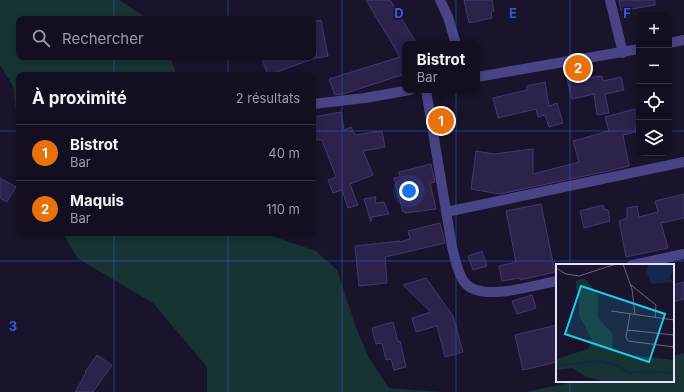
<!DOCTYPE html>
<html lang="fr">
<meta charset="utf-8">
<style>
:root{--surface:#130f20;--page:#201d2d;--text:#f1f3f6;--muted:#9d9ca5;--line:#322f3e;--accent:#1ecbeb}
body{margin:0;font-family:Inter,sans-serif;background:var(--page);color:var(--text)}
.controls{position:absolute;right:12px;top:12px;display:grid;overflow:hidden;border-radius:8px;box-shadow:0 2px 6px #0003}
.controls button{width:36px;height:36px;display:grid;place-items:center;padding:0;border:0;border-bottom:1px solid var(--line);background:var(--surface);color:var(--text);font:20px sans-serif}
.you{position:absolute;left:409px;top:191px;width:14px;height:14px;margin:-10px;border:3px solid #fff;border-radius:50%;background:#1a73e8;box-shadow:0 0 0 6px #1a73e833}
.badge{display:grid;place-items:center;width:26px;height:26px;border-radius:50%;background:var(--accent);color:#fff;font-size:13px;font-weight:700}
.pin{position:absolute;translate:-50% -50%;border:2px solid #fff;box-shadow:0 1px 4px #0006}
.popup{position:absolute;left:402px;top:41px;width:78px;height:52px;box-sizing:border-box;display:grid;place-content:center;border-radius:8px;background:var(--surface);filter:drop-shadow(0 1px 3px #0005);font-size:13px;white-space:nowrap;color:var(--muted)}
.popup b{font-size:15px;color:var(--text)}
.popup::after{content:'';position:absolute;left:50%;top:100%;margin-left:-8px;border:8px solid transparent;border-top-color:var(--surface)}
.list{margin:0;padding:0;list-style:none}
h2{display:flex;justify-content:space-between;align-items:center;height:52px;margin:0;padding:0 16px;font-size:17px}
h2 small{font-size:13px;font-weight:400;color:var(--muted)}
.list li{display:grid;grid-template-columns:26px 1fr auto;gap:12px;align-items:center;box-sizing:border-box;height:56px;padding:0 16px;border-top:1px solid var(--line)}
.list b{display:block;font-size:15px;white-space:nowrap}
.list p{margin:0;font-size:13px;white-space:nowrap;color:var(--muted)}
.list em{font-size:13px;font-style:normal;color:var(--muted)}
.icon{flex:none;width:22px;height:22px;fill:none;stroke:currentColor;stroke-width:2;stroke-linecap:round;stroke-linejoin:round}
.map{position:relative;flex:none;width:684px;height:392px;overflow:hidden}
.search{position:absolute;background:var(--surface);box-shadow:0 2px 6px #0003;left:16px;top:16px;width:300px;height:44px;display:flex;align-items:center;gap:10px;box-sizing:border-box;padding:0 14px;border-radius:8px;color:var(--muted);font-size:15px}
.panel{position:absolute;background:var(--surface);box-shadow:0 2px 6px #0003;left:16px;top:72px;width:300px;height:164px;border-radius:8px}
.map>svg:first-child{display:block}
.green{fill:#173334}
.building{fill:#2c224a;stroke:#463674}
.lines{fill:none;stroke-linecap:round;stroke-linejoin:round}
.minor{stroke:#4a4385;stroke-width:10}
.grid{fill:none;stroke:#315ddc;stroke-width:1;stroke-opacity:0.55}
.inset-river{fill:none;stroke:#15274e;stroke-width:2}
.inset-road{fill:none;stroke:#6b667f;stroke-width:1}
.view{fill:#1ecbeb;fill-opacity:0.15;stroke:#1ecbeb;stroke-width:2}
.inset-edge{fill:none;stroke:#e5e0fc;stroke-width:2}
.grid-label{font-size:13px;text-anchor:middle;font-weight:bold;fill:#315ddc;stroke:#19142b;stroke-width:3;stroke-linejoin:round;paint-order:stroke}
</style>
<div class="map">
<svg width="684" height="392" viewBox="0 0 684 392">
<rect width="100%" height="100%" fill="#19142b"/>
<!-- green -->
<path class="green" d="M0,0H119L148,19H19V57H170L177,75H19V139L13,86L0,65Z
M63,233H263L316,251L337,270L357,330L369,358L389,388L442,392H207V367L153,303L77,258Z
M684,353V392H526L578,381H673V356Z"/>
<!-- building -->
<path class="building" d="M366,0H390L417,44H405V74L343,94L335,95L329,79L400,57Z
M464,0H492L494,11L491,12L492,18L469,23Z
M619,0H655V5L621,11Z
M321,20L328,56L317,58L313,38V22Z
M261,57H316V58L268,75Z
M587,74L588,78L602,76L603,81L621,77L624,90L605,94L609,113L597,115L594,94L572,99L567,79Z
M545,82L549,106L557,103L563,123L549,127L545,115L538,117L536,109L498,118L493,98L527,90V86Z
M639,108V125L635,127L636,132L623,135L629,166L608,171L500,194L471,189L476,151L494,154L533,149V174L579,162L573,141L609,131L605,117Z
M341,112L344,130L351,127L355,135L382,131L385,147L363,151L373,175L350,184L358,205L348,208L342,190L333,193L328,180L336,177L322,140H313V117Z
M431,164L435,182L430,183L436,209L405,213V211L403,212L394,178L400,177L399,172Z
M0,178L16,187L7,202L0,198Z
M684,194V218L661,223L668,248L626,257L619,221L627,218V208L637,206L639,217L658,212L655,201Z
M376,197L375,203L384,202L389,214L372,217L371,222L364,199Z
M541,204L555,272L520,280V278L502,281L499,266L516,262L506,211Z
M603,205L604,209L608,210L610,221L584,228L580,211Z
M440,223L445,243L385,257L387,283L359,286L355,246L400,241V242L410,239L408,231Z
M482,251L487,266L473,270L468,256Z
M426,278L453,316L463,352L445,357L437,326L416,332L412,318L431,312L403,285Z
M684,282V299L673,302V285Z
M532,295L536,308L517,314L512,301Z
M393,322L398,342L400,341L406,367L394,370L391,359L386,360L382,343L376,344L372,328Z
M557,325V362L523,370L515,335Z
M97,355L112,365L93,392H75L86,373L85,372Z"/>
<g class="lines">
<!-- minor -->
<path class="minor" d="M440,0L448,17L456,44
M610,0L623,53
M669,43L684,40
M477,77L639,49
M426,90L452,247C455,258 458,276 466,284C483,302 535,285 557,281
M313,104L365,98L410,90
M446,212L684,162
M632,265L684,254"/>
</g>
<!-- grid -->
<path class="grid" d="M114,0V19M228,0V19M342,0V392M456,0V392M570,0V265M114,57V75M228,57V75M0,131H19M313,131H639M669,131H684M114,233V392M228,233V392M0,261H684M570,381V392"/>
<!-- overview -->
<g transform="translate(556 264)">
<rect width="118" height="118" fill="#19142b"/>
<path d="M24,15H29L42,30V54L56,69L57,85L73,91L118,96V118H50L30,113L17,104L0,106V95L32,85L36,76L23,51V33L20,23V17Z" fill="#173334"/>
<path d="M93,0H118V7L113,12L117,18L95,20L90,6Z" fill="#15274e"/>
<path class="inset-river" d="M0,104L7,101L43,97L63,102L73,109L93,107L118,110"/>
<path class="inset-road" d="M67,0L76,25L79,51M0,4L10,10L23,12L60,0M75,21L100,41L99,54M55,47L118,56M74,50L70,73L72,77L118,83M71,66L118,71"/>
<path class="view" d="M25,22L109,50L93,98L9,70Z"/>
<rect width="118" height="118" class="inset-edge"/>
</g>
<g class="grid-label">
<text x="399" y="18">D</text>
<text x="513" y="18">E</text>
<text x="627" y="18">F</text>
<text x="13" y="331">3</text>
</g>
</svg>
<div class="controls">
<button>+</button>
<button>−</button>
<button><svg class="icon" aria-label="locate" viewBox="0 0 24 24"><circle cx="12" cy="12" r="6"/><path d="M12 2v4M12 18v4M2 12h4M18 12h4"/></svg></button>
<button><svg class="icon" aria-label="layers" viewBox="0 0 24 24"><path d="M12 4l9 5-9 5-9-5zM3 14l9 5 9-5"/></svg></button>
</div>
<div class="you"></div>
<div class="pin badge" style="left:441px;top:121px;background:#e8710a">1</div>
<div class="popup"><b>Bistrot</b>Bar</div>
<div class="pin badge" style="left:578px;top:68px;background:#e8710a">2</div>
<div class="search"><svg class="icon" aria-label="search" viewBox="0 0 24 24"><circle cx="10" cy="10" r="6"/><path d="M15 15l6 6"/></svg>Rechercher</div>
<section class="panel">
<h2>À proximité<small>2 résultats</small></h2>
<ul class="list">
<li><span class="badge" style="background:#e8710a">1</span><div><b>Bistrot</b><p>Bar</p></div><em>40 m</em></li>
<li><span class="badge" style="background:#e8710a">2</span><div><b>Maquis</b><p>Bar</p></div><em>110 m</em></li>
</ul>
</section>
</div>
